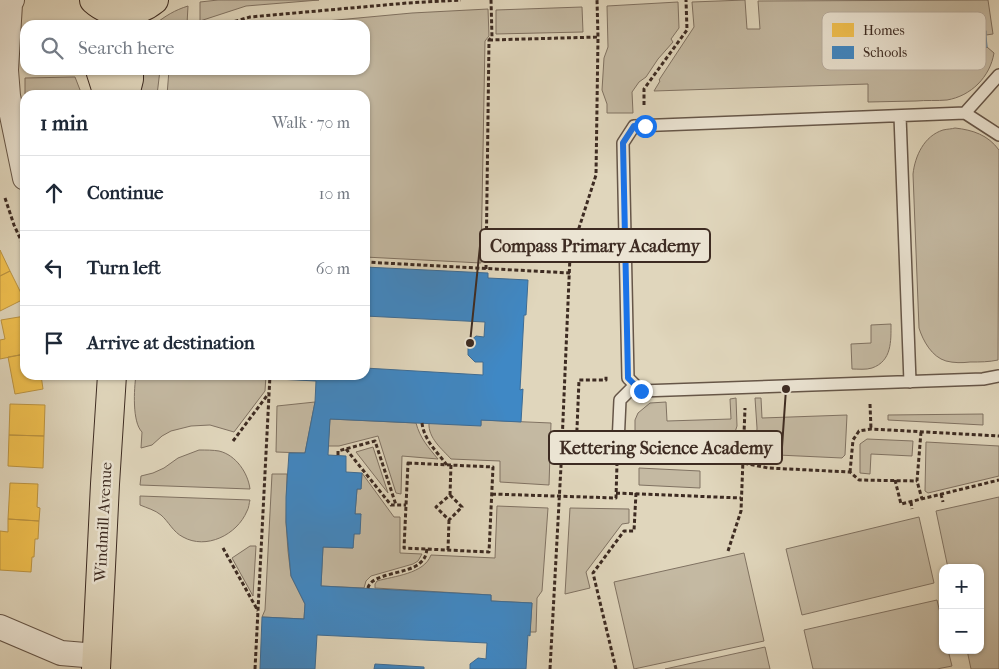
<!DOCTYPE html>
<meta charset="utf-8">
<style>
:root{--surface:#fff;--page:#f6f6f7;--text:#1f2937;--muted:#747a83;--line:#e0e1e3}
body{margin:0;font-family:"IM FELL French Canon",serif;background:var(--page);color:var(--text)}
.controls{position:absolute;right:15px;bottom:15px;display:grid;overflow:hidden;border-radius:10px;box-shadow:0 1px 4px #0004}
.controls button{width:45px;height:45px;display:grid;place-items:center;padding:0;border:0;border-bottom:1px solid var(--line);background:var(--surface);color:var(--text);font:25px sans-serif}
.stop{position:absolute;width:15px;height:15px;margin:-11px;border:4px solid #1a73e8;border-radius:50%;background:#fff}
.stop.end{background:#1a73e8;border-color:#fff;box-shadow:0 1px 5px #0008}
.list{margin:0;padding:0;list-style:none}
h2{display:flex;justify-content:space-between;align-items:center;height:65px;margin:0;padding:0 20px;font-size:21px}
h2 small{font-size:16px;font-weight:400;color:var(--muted)}
.list li{display:grid;grid-template-columns:32px 1fr auto;gap:15px;align-items:center;box-sizing:border-box;height:75px;padding:0 20px;border-top:1px solid var(--line)}
.list b{display:block;font-size:19px;white-space:nowrap}
.list em{font-size:16px;font-style:normal;color:var(--muted)}
.icon{flex:none;width:28px;height:28px;fill:none;stroke:currentColor;stroke-width:2;stroke-linecap:round;stroke-linejoin:round}
.map{position:relative;flex:none;width:999px;height:669px;overflow:hidden}
.search{position:absolute;background:var(--surface);box-shadow:0 1px 4px #0004;left:20px;top:20px;width:350px;height:55px;display:flex;align-items:center;gap:12px;box-sizing:border-box;padding:0 18px;border-radius:15px;color:var(--muted);font-size:19px}
.panel{position:absolute;background:var(--surface);box-shadow:0 1px 4px #0004;left:20px;top:90px;width:350px;height:290px;border-radius:15px}
.map>svg:first-child{display:block}
.green{fill:#c4b9a2;stroke:#807262}
.homes{fill:#f2c14e;stroke:#bc9441}
.schools{fill:#3f88c5;stroke:#3e6c94}
.lines{fill:none;stroke-linecap:round;stroke-linejoin:round}
.service-casing{stroke:#665648;stroke-width:14}
.minor-casing{stroke:#665648;stroke-width:26}
.primary-casing{stroke:#3d2b22;stroke-width:30}
.path{stroke:#3d2b22;stroke-width:3;stroke-dasharray:4 2.5;stroke-linecap:butt}
.service{stroke:#ebe4d3;stroke-width:11}
.minor{stroke:#ebe4d3;stroke-width:24}
.primary{stroke:#e0d6bc;stroke-width:28}
.route{stroke:#1a73e8;stroke-width:6}
.labels{text-anchor:middle;dominant-baseline:central;stroke-width:5;stroke-linejoin:round;paint-order:stroke}
.street-label{font-size:16px;fill:#3d2b22;stroke:#ebe4d3}
.key{fill:#ebe4d3;stroke:#b7ac9e;stroke-width:1}
.key-label{font-size:14px;fill:#3d2b22}
.leader{fill:none;stroke:#3d2b22;stroke-width:2}
.callout-dot{fill:#3d2b22;stroke:#ebe4d3;stroke-width:2}
.callout{fill:#ebe4d3;stroke:#3d2b22;stroke-width:2}
.callout-label{font-size:18px;text-anchor:middle;font-weight:bold;fill:#3d2b22}
</style>
<div class="map">
<svg width="999" height="669" viewBox="0 0 999 669">
<rect width="100%" height="100%" fill="#e0d6bc"/>
<filter id="stains"><feTurbulence type="fractalNoise" baseFrequency=".004" numOctaves="4"/><feColorMatrix values="0 0 0 0 .2 0 0 0 0 .09 0 0 0 0 .02 0 0 0 .5 -.17"/></filter>
<radialGradient id="worn" r=".72"><stop offset=".6" stop-color="#630" stop-opacity="0"/><stop offset="1" stop-color="#630" stop-opacity=".3"/></radialGradient>
<!-- green -->
<path class="green" d="M218,0H319L246,6L200,21V2Z
M745,0L747,29H760L758,1L988,0L993,34L986,35V31L982,25H974L876,27C867,30 865,41 868,49C869,53 874,56 877,58L975,56L982,52L987,47L994,53C990,77 971,96 947,100C937,101 926,100 916,101C900,101 884,102 868,102V84L654,91L660,81L659,80L694,27L692,2Z
M678,2L679,28L671,39L673,42L658,59L646,77L639,82L632,92L633,113H607V104L602,90L604,58L608,47L607,6Z
M188,6L187,24L154,25C165,16 175,10 188,6Z
M582,7L583,32L496,34V10Z
M488,9L489,36L485,41L481,263L365,257V95H167L169,70H365V25H283L412,13Z
M137,70H160L157,95H137Z
M75,77L82,95H25V78Z
M955,128C973,130 988,135 999,150L998,360C989,362 980,362 970,362C962,363 954,363 946,361C932,357 923,341 919,328L913,174C915,156 924,136 943,130C947,129 952,129 955,128Z
M891,324C891,341 892,361 872,368C866,370 858,369 852,369L851,344L871,343V325Z
M136,375H266L265,391L234,432L210,425L191,426L171,431L162,436L152,445L141,448L142,432C132,422 134,389 136,375Z
M736,398L737,426L729,451L635,447V420L638,413L650,403L666,402L667,421L731,419L730,399Z
M755,398H761L762,418L847,415L845,455L842,458L756,454L757,428Z
M315,402L305,453L276,452L277,406Z
M983,414V425L888,420V415Z
M330,419L416,423C420,438 428,447 438,459L402,456L401,494L396,493L378,436L339,446H328Z
M481,420L551,423L549,485L500,482V461L451,459C442,449 428,438 429,423L481,425Z
M867,439L913,441L912,456L871,454L870,474L860,473V444Z
M926,442L999,446V476L928,493L925,491Z
M373,447L388,493L356,452Z
M199,450C206,450 213,450 219,451C236,455 248,473 250,489L140,485L141,476L153,473L164,468L178,458Z
M639,468L700,471V488L639,485Z
M362,473L394,517H400V553L422,554L418,561L413,564L371,576L366,581L364,588L321,586L323,547L353,548L354,534L361,514H355L357,489H361Z
M272,474H287L286,522L288,551L291,576L305,604L304,619L262,617L265,610Z
M140,496L250,500C249,503 249,508 247,511C237,535 206,550 183,537C173,532 169,522 161,515C155,510 147,508 140,505Z
M999,497V669H971L967,650H980V568H948L936,511Z
M497,506L548,508L542,591L537,598L536,632H530L532,603L491,601V595L375,588V584L377,581C394,576 424,574 431,555L495,558Z
M570,508L629,509V523L622,524L586,572L590,588L565,594Z
M919,517L934,583L802,615L786,549Z
M250,546H256L253,596L232,558Z
M744,553L764,641L634,669L614,582Z
M937,600L943,626V650H948L952,666L937,669H813L804,630Z
M765,647L770,669H665Z"/>
<!-- homes -->
<path class="homes" d="M0,250L10,271L0,276Z
M10,271L24,299L0,311V276Z
M25,316V354L0,359V340L5,339L1,320Z
M25,354V375H41L43,389L15,394L8,357Z
M10,404L45,405L44,436L9,435Z
M9,435L44,436L43,468L8,466Z
M10,483L38,484L37,507L40,508L39,521L8,519Z
M8,519L39,521L38,539H35L34,557H32L31,572L0,570V531L8,532Z"/>
<!-- schools -->
<path class="schools" d="M974,25H982L986,31V35L987,47L982,52L975,56L877,58L872,55L868,50V34L871,28L876,27Z
M365,267L488,273V278L528,280L526,315H524L520,390L523,389L521,422L481,420V426L330,419L328,455L346,456V472L362,473L361,489H357L355,514H361L360,534H354L353,548L323,547L321,586L491,595V601L532,603L530,636L528,635L526,669H470V664L478,658L486,659L487,643L317,635L315,669H260L262,617L304,619L305,604L291,576L286,522V497L289,453H305L315,402L316,381L277,379V375H365V368L483,375V362H475L468,355V343L476,336L484,337L485,322L365,316Z
M375,664L424,667V669H374Z"/>
<g class="lines">
<defs>
<path id="service" d="M965,113L999,75
M900,116L910,382
M999,135L965,113L634,126L623,143L628,378L641,391L983,379L999,376
M618,444L620,400L635,385"/>
<path id="minor" d="M12,0L10,4L6,70L8,96L25,178
M0,627L61,653L97,656"/>
<path id="primary" d="M94,0C112,16 137,14 154,0
M100,70L108,95
M125,95L129,79V70
M96,669L105,484L112,375"/>
</defs>
<!-- service casing -->
<use href="#service" class="service-casing"/>
<!-- minor casing -->
<use href="#minor" class="minor-casing"/>
<!-- primary casing -->
<use href="#primary" class="primary-casing"/>
<!-- path -->
<path class="path" d="M222,25L250,17L407,3L461,0
M489,40L598,37
M34,70H67
M644,105V89L687,30L686,0
M5,198L14,225L25,249
M365,262L570,273
M486,269L489,40L492,37L491,0
M870,404L871,429
M422,423C424,440 437,452 447,465
M921,432L917,481L922,499
M233,441L269,393
M346,449L391,505H406
M338,455V451L375,441L396,505
M600,455L576,453L579,380H606V376
M634,457L743,463L768,468L850,472L859,480L917,481
M408,463L493,467L489,552L404,548Z
M850,472L853,440L859,431L871,429L999,436
M895,480L901,504L999,480
M616,493L741,498
M492,494L616,498L617,463
M941,494L943,502
M450,495L462,507L449,520L436,507Z
M450,495L451,464
M911,502L912,509
M223,548L258,611
M448,550L449,520
M728,551L741,511L745,408
M368,588C371,573 409,574 420,563C425,559 426,555 427,549
M255,669L270,375
M550,669L561,466L570,256L596,175L598,37L597,0
M616,669L593,573L624,531H634L636,493"/>
<!-- service -->
<use href="#service" class="service"/>
<!-- minor -->
<use href="#minor" class="minor"/>
<!-- primary -->
<use href="#primary" class="primary"/>
</g>
<g class="lines">
<!-- route -->
<path class="route" d="M641,391L628,378L623,143L634,126H645"/>
</g>
<g class="labels">
<!-- street labels -->
<g class="street-label">
<text transform="translate(103 522) rotate(-87)">Windmill Avenue</text>
</g>
</g>
<!-- legend -->
<rect x="822" y="12" width="164" height="58" rx="8" class="key"/>
<rect x="832" y="23" width="22" height="14" fill="#f2c14e"/>
<rect x="832" y="46" width="22" height="13" fill="#3f88c5"/>
<g class="key-label">
<text x="863" y="35">Homes</text>
<text x="863" y="57">Schools</text>
</g>
<!-- callouts -->
<path class="leader" d="M470 343L480 246M786 389L782 447"/>
<g class="callout-dot">
<circle cx="470" cy="343" r="5"/>
<circle cx="786" cy="389" r="5"/>
</g>
<g class="callout">
<rect x="480" y="229" width="230" height="33" rx="5"/>
<rect x="549" y="431" width="233" height="33" rx="5"/>
</g>
<g class="callout-label">
<text x="595" y="252">Compass Primary Academy</text>
<text x="666" y="454">Kettering Science Academy</text>
</g>
<rect width="100%" height="100%" filter="url(#stains)"/>
<rect width="100%" height="100%" fill="url(#worn)"/>
</svg>
<div class="controls">
<button>+</button>
<button>−</button>
</div>
<div class="stop" style="left:645px;top:126px"></div>
<div class="stop end" style="left:641px;top:391px"></div>
<div class="search"><svg class="icon" aria-label="search" viewBox="0 0 24 24"><circle cx="10" cy="10" r="6"/><path d="M15 15l6 6"/></svg>Search here</div>
<section class="panel">
<h2>1 min<small>Walk · 70 m</small></h2>
<ul class="list">
<li><svg class="icon" aria-label="ahead" viewBox="0 0 24 24"><path d="M12 20V5M6 11l6-6 6 6"/></svg><div><b>Continue</b></div><em>10 m</em></li>
<li><svg class="icon" aria-label="left" viewBox="0 0 24 24"><path d="M17 20v-9H6M10 6l-5 5 5 5"/></svg><div><b>Turn left</b></div><em>60 m</em></li>
<li><svg class="icon" aria-label="arrive" viewBox="0 0 24 24"><path d="M6 21V4h12l-3 4 3 4H6"/></svg><div><b>Arrive at destination</b></div></li>
</ul>
</section>
</div>
